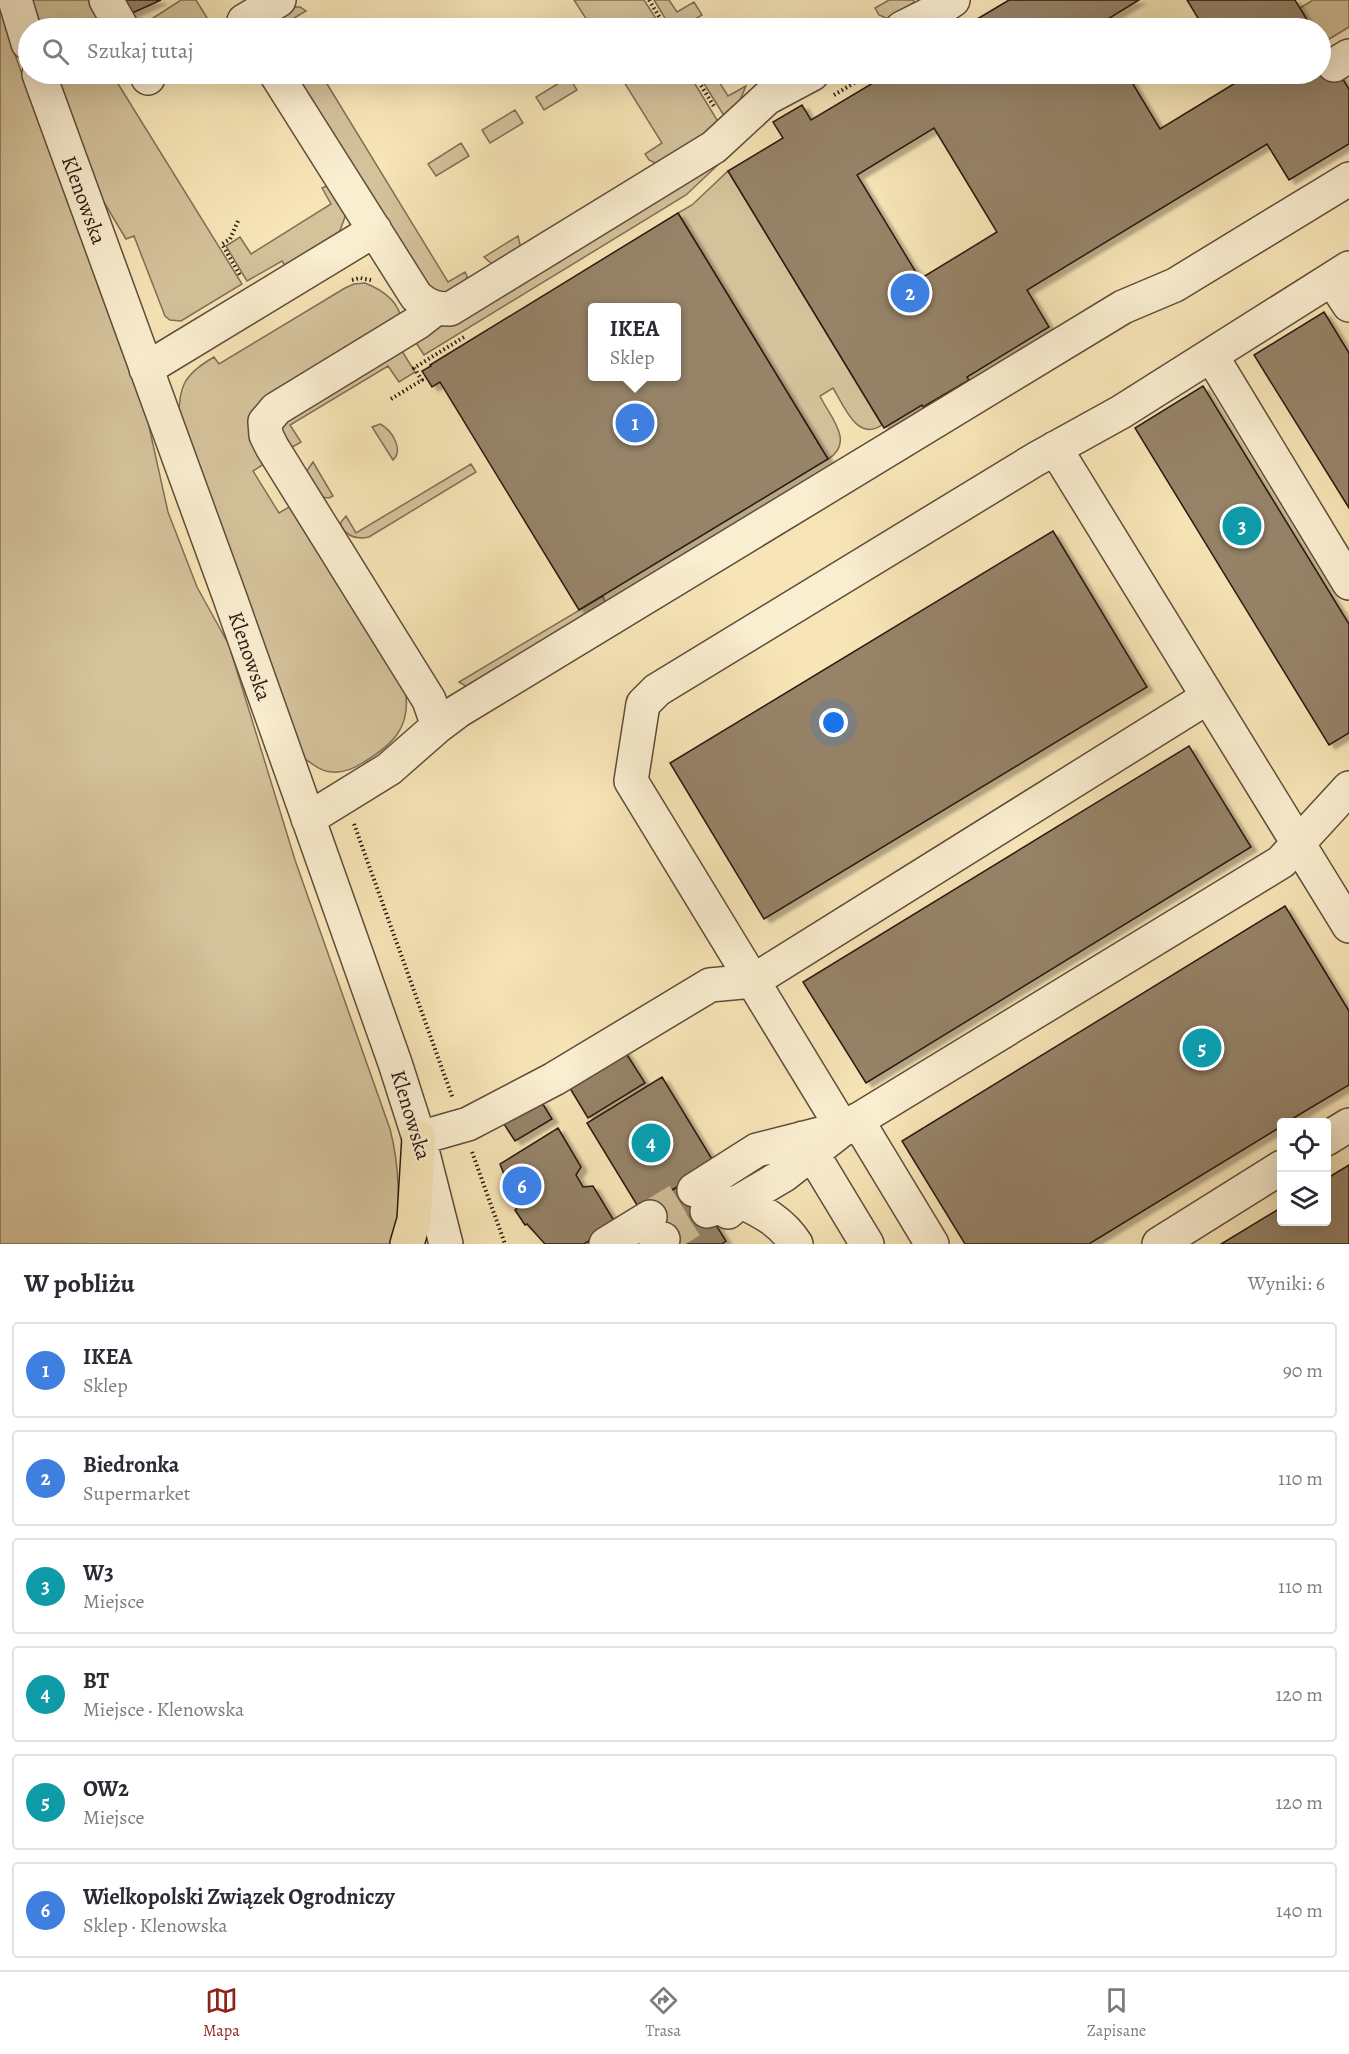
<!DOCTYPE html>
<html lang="pl">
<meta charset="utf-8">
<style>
:root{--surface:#fff;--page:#f7f7f7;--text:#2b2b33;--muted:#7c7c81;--line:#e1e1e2;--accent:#8f2418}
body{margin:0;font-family:Alegreya,serif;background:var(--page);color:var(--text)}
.controls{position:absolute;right:18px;bottom:18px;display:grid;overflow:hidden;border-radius:6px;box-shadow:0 6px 24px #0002}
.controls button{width:54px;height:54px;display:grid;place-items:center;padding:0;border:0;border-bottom:2px solid var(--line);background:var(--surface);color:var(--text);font:30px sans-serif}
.you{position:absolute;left:834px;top:723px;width:21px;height:21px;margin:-15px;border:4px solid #fff;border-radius:50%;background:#1a73e8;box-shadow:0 0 0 9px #1a73e833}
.badge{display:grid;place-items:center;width:39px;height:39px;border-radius:50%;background:var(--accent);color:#fff;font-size:20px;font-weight:700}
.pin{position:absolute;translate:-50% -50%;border:3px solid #fff;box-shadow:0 2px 6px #0006}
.popup{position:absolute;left:588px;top:303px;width:93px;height:78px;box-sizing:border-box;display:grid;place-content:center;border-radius:6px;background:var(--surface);filter:drop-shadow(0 2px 4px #0005);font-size:20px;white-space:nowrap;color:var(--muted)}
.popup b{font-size:22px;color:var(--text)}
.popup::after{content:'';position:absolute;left:50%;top:100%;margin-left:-12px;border:12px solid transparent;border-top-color:var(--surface)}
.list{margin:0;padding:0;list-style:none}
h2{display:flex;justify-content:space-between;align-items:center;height:78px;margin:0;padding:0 24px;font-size:26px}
h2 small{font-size:20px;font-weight:400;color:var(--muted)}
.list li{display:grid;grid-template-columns:39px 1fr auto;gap:18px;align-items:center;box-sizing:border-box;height:96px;margin:0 12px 12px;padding:0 12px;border:2px solid var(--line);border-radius:6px}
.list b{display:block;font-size:22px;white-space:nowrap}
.list p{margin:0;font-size:20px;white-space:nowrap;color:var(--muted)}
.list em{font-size:20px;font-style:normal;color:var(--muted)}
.icon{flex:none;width:33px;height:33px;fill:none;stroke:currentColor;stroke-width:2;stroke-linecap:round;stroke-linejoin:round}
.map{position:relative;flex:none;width:1349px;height:1244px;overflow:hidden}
.search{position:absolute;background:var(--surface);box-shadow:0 6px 24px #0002;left:18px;right:18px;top:18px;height:66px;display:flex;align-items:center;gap:15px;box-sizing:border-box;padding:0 21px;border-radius:33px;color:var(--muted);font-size:22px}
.sheet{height:726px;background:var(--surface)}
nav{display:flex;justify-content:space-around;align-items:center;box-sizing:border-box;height:84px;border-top:2px solid var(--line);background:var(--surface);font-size:16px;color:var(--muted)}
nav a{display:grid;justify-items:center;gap:3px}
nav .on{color:var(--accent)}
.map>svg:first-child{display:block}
.green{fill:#d4c29b;stroke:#806e56;stroke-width:1.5}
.building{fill:#968367;stroke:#2c1910;stroke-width:1.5;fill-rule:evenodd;filter:url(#shadow)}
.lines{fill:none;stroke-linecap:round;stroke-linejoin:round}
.minor-tunnel{stroke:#cebc96;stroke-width:33;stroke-dasharray:33 16;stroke-linecap:butt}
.minor-casing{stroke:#5f4c3a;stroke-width:36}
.major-casing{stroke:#2c1910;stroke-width:36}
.path{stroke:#2c1910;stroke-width:4;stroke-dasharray:1.5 3;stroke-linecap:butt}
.minor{stroke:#faeed0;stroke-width:33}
.major{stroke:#f7e5b7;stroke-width:33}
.labels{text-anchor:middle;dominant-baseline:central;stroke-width:4.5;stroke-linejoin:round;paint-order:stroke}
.street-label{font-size:21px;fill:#2c1910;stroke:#faeed0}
</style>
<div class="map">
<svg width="1349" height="1244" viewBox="0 0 1349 1244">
<defs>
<filter id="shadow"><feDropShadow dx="6" dy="4" stdDeviation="1.5" flood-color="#0004"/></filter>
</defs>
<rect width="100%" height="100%" fill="#f7e5b7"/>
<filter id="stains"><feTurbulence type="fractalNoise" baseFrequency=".00333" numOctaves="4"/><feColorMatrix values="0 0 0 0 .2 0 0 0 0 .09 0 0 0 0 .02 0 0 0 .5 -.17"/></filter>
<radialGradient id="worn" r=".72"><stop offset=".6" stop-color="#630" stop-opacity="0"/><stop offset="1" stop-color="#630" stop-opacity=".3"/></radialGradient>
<!-- green -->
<path class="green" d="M0,0L11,22L5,27L148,422L168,512L197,587L229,645L295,860L390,1129C400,1168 400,1204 395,1244H0Z
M26,0H92L109,28H36Z
M181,0H196L209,21L197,28H160L153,18Z
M574,0H644L662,28H592Z
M654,0H669L677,12L694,2L702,15L685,25L686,28H671Z
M889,0H913L914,1L912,6L888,19L879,15L875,8Z
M1313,0H1349V27L1321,44L1320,28H1312L1300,8Z
M292,7H300L306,11L289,21L293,28H276L281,18Z
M53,74H112L242,284L181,321L170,320L165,316L134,236L126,239L93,184Z
M294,74H321L448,282L465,272L467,276L466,281L448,292L432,291Z
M619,74H689L717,120L716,127L659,165L649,160L645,154L662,143Z
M698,74H714L728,96L746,86L740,100L728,115L723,114Z
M569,77L577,90L544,110L536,97Z
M515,110L523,123L490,143L482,130Z
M461,143L469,156L436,176L428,164Z
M722,161L686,195L424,355L411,335L425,328L446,325Z
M728,171L882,425C857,442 844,406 833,388L820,396C829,416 856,442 828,459L678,213L692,205Z
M327,186L345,210V217L339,233L286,267L282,261L247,281L226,246L240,237L251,254L331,204L322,188Z
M518,236L521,249L496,265L491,263L484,257Z
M365,283C380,289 395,298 400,314L264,407L270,460L253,471L279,513L296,503L405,688C412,726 394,744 364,762C355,768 344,773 333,772C321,772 311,763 301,756L179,423C178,387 183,375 214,357L219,364L345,288L354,284Z
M397,343L415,372L399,382L388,366L290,425L301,442L289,449L273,428Z
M380,424C392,430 404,450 393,460L372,427Z
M313,462L333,496L329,498L321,497L306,472Z
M471,464L476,472L369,537C357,540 347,536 341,526V522L346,516L356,533Z
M603,596L605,602L469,688L459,682Z"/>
<!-- building -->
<path class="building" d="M124,0H161L130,14Z
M1009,0H1139L1098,25L1100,28H962Z
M1187,0H1295L1312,28H1204Z
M1320,43L1349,89V144L1289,180L1267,144L1027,290L1049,327L967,377L969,380L923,407L922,405L884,428L728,171L783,138L773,122L802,105L811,120L888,74H1127L1160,129L1237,82L1232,74H1320ZM934,128L997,232L920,279L857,175Z
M678,213L828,459L579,610L440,382L432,387L422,371L431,366L430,365ZM593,308H677V376H593Z
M1324,312L1349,353V508L1254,355Z
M1203,386L1349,624V733L1329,745L1135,428Z
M1053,531L1147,687L764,919L670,763Z
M1189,746L1251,847L866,1083L803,982Z
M1285,906L1349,1011V1085L1287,1122H1282V1126L1089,1244H965L902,1141Z
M624,1050L645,1083L588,1118L568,1085Z
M662,1077L715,1164L640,1210L587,1123Z
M541,1101L552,1119L515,1141L504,1124Z
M558,1128L581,1167L576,1175L583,1187L593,1186L616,1224L584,1244H545L527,1224L525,1225L515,1210L517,1208L500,1164Z
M1349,1165V1244H1221L1282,1207V1222H1326V1179Z
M688,1180L726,1241L722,1244H666L644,1207Z"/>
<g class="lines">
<!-- minor-tunnel -->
<path class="minor-tunnel" d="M650,1217L694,1190
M663,1239L707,1211"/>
<defs>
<path id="minor" d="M15,0L28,43
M106,0L122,28
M248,28L244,21L279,0
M902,28L938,10L953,0
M1334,65L1349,56
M39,74L229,595L395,1063L419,1138L446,1244
M146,74L148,78
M276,74L416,296C427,306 435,309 450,309L714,147L767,98L812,74
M1332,279L1349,305
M435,309L417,323L276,409L265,422L266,435L272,447L429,700L438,726
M1211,355L1349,583
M146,369L375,230
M1055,448L1349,926
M308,819L389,769L438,726L458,711L1123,307L1175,285L1349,179
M857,1120L932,1244
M843,1129L631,781L643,704L657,690L1036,459L1121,412L1349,268
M419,1138L468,1124L554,1079L710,985L753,981L1208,697
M803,1138L867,1244
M1326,1139L1349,1125
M694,1190L757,1150L832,1131
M707,1211L740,1201L784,1175L843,1129L1281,862L1349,788
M728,1212L740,1201C763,1212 782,1222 796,1244
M606,1244L650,1217
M656,1244L663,1239
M1159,1244L1282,1167"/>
<path id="major" d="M407,1244L414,1220L419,1138"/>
</defs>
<!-- minor casing -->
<use href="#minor" class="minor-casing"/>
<!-- major casing -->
<use href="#major" class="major-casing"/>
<!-- path -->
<path class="path" d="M649,0L666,28
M694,74L715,108
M834,95L869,74
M238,221L230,239L222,244L241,277
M352,280L360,278L371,280
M391,399L422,380L414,368L464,337
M354,824L453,1099
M472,1152L505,1244"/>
<!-- minor -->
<use href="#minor" class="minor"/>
<!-- major -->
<use href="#major" class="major"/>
</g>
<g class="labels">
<!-- street labels -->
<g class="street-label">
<text transform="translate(84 200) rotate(70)">Klenowska</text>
<text transform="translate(250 656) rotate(71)">Klenowska</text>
<text transform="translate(411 1115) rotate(73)">Klenowska</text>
</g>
</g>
<rect width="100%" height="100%" filter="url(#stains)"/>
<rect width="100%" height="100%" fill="url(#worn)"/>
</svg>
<div class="controls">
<button><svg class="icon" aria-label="locate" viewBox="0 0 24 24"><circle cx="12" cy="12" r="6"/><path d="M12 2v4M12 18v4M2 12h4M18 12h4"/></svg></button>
<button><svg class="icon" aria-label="layers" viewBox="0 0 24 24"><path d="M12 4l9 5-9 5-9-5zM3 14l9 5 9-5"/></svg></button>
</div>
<div class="you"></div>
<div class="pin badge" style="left:635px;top:423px;background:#3f7fe0">1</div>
<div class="popup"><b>IKEA</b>Sklep</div>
<div class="pin badge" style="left:910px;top:293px;background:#3f7fe0">2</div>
<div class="pin badge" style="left:1242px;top:526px;background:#0f9aa8">3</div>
<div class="pin badge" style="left:651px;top:1143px;background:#0f9aa8">4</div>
<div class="pin badge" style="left:1202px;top:1048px;background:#0f9aa8">5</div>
<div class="pin badge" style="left:522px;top:1186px;background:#3f7fe0">6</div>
<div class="search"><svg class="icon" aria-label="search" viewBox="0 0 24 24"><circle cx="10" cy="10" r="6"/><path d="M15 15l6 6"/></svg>Szukaj tutaj</div>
</div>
<section class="sheet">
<h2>W pobliżu<small>Wyniki: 6</small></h2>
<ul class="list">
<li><span class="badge" style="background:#3f7fe0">1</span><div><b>IKEA</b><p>Sklep</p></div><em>90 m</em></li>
<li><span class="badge" style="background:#3f7fe0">2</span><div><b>Biedronka</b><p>Supermarket</p></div><em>110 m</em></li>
<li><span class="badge" style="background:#0f9aa8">3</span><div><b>W3</b><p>Miejsce</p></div><em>110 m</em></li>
<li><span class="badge" style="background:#0f9aa8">4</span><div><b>BT</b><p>Miejsce · Klenowska</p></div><em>120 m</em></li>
<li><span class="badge" style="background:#0f9aa8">5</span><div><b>OW2</b><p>Miejsce</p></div><em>120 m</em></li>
<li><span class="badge" style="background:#3f7fe0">6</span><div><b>Wielkopolski Związek Ogrodniczy</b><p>Sklep · Klenowska</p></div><em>140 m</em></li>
</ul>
</section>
<nav>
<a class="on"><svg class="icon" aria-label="map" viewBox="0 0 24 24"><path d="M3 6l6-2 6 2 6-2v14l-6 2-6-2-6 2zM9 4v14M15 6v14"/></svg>Mapa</a>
<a><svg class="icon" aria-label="directions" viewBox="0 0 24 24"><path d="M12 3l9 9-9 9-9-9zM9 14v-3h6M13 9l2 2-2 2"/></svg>Trasa</a>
<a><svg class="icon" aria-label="saved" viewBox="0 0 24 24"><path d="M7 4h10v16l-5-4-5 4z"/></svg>Zapisane</a>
</nav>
